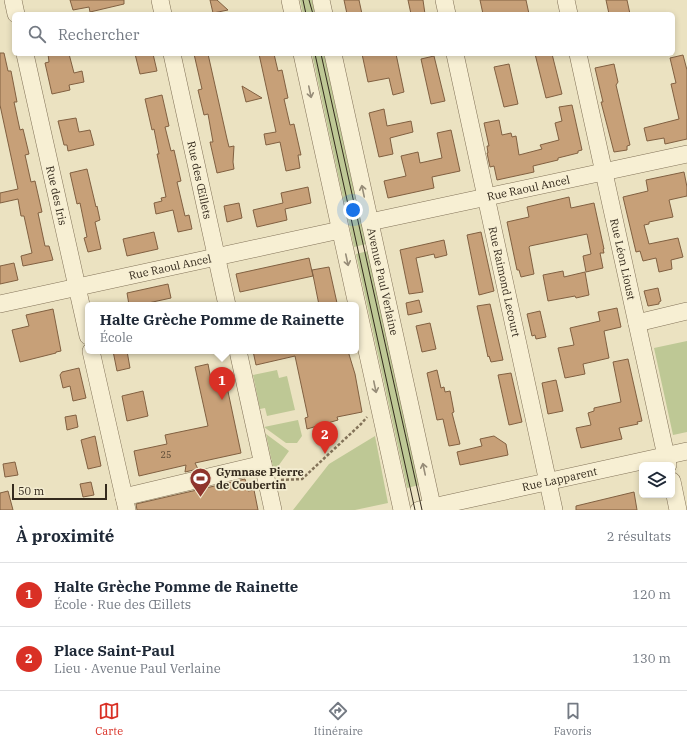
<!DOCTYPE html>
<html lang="fr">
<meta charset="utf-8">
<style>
:root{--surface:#fff;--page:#f2f2f3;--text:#1f2937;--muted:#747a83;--line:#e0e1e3;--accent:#d93025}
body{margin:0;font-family:"IBM Plex Serif",serif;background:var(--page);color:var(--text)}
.controls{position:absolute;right:12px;bottom:12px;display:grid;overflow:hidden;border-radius:6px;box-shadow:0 2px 6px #0003}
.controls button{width:36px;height:36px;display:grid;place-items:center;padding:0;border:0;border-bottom:1px solid var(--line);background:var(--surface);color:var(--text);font:20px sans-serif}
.scale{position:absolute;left:12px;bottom:10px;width:95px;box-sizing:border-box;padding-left:4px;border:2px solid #342a1d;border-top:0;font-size:11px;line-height:14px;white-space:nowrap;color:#342a1d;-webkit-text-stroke:3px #f3ecd0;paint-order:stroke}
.you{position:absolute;left:353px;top:210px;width:14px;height:14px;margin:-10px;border:3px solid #fff;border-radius:50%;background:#1a73e8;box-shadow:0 0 0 6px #1a73e833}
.badge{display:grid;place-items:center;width:26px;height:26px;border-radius:50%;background:var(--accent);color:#fff;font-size:13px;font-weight:700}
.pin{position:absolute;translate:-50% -33px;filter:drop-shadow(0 1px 2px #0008)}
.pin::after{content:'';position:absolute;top:21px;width:14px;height:12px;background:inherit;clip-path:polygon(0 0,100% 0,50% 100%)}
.popup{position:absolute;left:85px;top:302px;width:274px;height:52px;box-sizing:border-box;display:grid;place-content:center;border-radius:6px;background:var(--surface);filter:drop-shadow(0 1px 3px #0005);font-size:13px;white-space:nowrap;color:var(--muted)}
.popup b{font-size:15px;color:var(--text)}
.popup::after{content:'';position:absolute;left:50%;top:100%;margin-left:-8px;border:8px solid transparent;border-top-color:var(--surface)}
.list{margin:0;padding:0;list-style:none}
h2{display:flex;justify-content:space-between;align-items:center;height:52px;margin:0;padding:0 16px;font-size:17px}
h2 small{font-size:13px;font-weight:400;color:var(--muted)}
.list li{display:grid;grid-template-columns:26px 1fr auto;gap:12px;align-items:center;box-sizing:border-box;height:64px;padding:0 16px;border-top:1px solid var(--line)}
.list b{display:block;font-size:15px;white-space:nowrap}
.list p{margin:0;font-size:13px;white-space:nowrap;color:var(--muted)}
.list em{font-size:13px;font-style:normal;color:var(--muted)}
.icon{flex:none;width:22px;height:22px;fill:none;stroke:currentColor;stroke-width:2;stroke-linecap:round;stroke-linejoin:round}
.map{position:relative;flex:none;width:687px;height:510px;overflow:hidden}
.search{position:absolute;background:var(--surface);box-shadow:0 2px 6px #0003;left:12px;right:12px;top:12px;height:44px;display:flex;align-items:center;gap:10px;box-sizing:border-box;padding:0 14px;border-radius:6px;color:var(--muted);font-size:15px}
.sheet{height:180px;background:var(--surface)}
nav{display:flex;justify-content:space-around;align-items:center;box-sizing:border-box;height:56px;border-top:1px solid var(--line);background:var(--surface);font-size:11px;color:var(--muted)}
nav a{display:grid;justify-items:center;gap:2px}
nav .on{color:var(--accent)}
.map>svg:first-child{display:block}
.green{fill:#bec895}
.building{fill:#c7a078;stroke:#816041}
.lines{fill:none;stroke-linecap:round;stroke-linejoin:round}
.minor-casing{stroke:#837359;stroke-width:18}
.path{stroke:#837359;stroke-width:2.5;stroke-dasharray:3 2;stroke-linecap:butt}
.minor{stroke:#f7efd3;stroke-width:17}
.tram{stroke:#342a1d;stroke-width:1}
.oneway{stroke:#968c78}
.labels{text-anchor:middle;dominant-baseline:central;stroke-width:3.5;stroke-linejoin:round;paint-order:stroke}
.number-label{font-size:9px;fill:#594834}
.street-label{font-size:11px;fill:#342a1d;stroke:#f3ecd0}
.poi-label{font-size:11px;font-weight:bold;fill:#342a1d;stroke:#f3ecd0;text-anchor:start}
</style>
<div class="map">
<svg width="687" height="510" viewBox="0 0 687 510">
<rect width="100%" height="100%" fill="#ebe2c1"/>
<!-- green -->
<path class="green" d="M300,0H312L315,14H303Z
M312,54H324L356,199L344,202Z
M358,207L366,244L354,247L346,210Z
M368,251L419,485L407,488L356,254Z
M687,341V432L673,435L654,348Z
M277,370L279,378L287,376L295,410L267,416L265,408L260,409L253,375Z
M298,420L302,436L297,443H286L264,427Z
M266,434L289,451L274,472Z
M375,436L388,503L355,510H293L329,464Z"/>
<!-- building -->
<path class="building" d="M70,0H124V4L90,12L89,7L73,10Z
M210,0H217L228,10L213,13Z
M344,0H359L362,14H347Z
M408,0H423L425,14H411Z
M480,0H526L529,14H483Z
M606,0H627L630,14H609Z
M0,53H4L8,71H11L17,102H14L20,130L23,129L29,154L25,155L31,182L35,181L42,212L38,213L45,246H49L53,260L23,266L21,256L32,253L24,216H21L18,199L0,203V193L18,189L0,105Z
M48,54H69L74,73L82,71L84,82L69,85L70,90L52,94L45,63L49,62Z
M135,54H153L157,71L140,74Z
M194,54H208L227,139L229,147L234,146L233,162L234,169L217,173L210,142H213L208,114L204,115L198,90L202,89Z
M259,54H274L278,71L282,70L288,98L284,99L290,125L294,124L301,155H298L300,168L286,171L280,142L266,145L264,134L276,132Z
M362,54H396L404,92L393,95L389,78L368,82Z
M535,54H552L562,94L546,98Z
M683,55L687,70V139L665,144L664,138L647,141L644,128L679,119L671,84L676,83L670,58Z
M434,56L445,101L431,104L421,59Z
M509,64L518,104L504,107L494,67Z
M614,64L618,82L616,85L630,145L627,146V150L614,152L601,102H603L595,68Z
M242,86L262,98L246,102Z
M162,95L169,126L165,127L171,151L174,150L181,181L177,182L185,216L189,215L192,229L178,232L173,210L156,214L154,203L162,201L161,198L166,197L157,154H159L154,129L152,130L145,99Z
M572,105L582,150L578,151V153L558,158V160L533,166L534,172L497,180L494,166L490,167L487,153H488L487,146H489L484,123L499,120L502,135L511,133L512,137L516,136L519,155L542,149L540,145L559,140L555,123L562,121L559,107Z
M384,109L387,126L411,121L413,132L390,138L393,154L379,157L369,113Z
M76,118L79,132L90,130L94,145L68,151L67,145H64L58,121Z
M451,130L460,171L432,177L434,188L388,198L384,181L406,176L401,156L418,152L420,163L442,158L437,133Z
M87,169L96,207L97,206L100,220L95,222L101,249L88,252L84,238L87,237L80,203L77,204L70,173Z
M684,172L687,187V196L669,200L673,217L649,222V224L644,225L649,244L678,238L683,257L671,260L672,269L659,272L656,258L643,261L640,251L636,252L623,197L648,191L646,180Z
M308,187L311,203L285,209L287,220L257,227L253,210L283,203L281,193Z
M569,197L571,208L594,203L604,249H603L604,253H600L603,268L586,272L583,256L591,254L587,234L530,246L529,247L534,274L521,277L519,270H517L507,222L529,217L527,207Z
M239,203L242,218L227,222L224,206Z
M154,232L158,249L127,256L123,239Z
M481,232L494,291L479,295L467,235Z
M444,240L447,255L435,258L434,254L416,258L423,292L409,294L400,250Z
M309,258L313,276L240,292L236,274Z
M14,263L18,280L0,284V266Z
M329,267L337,303L319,305L312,270Z
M563,271L564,277L585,272L589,295L576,298L575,296L548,301L543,275Z
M168,284L171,298L139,305H129L127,293Z
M658,288L661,301L659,302V304L648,306L644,291Z
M419,300L422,312L408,315L406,303Z
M490,304L503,360L491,362L489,356L488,357L477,306Z
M617,308L621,327L604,331L609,358L583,364L585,374L565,378L558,348L574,345L570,328L600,321L598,312Z
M53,309L61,351L56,352V353L20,362L12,330L29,326L26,315Z
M540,311L546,337L536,339L535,335L532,336L527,314Z
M430,323L436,349L422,352L416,326Z
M113,351H127L130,368L117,371Z
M253,351H348L355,374L362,412L337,417L338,420L307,429L305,418L308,417L295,356L256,365Z
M628,359L642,421L637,422L638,424L619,428L622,439L581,448L576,428L591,425L588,413L594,411V408L621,402L613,362Z
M208,364L212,385L226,382L241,453L195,463L198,469L185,472L186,465L139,476L134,451L167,444L165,435L208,426L195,367Z
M79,368L86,398L73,401L70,386L63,388L60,375L62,372Z
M437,370L441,388L444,387L445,392L450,391L454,412L452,413L460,444L449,446L443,419L437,420L427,373Z
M511,373L522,422L509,425L498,375Z
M556,380L563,411L548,414L542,383Z
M143,391L148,416L127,421L122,396Z
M76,415L78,427L67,430L65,417Z
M95,436L101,466L88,469L81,440Z
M494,436L506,444L508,455L460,465L457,452L482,446L480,439Z
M15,462L18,475L5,477L3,464Z
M245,479L248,491L254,490L258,510H137L136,504Z
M91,482L94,495L83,497L80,484Z
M8,491L13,510H0V493Z
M634,492L637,510H576V506Z"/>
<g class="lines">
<defs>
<g id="minor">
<path d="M13,0L16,14"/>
<path d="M160,0L163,14"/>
<path d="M290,0L293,14"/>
<path d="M321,0L324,14"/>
<path d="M444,0L447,14"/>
<path d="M566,0L569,14"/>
<path id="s1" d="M25,54L88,336"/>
<path id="s2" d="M172,54L227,305"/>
<path d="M302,54L402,510"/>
<path id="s3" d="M333,54L433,510"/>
<path id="s4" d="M455,54L554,510"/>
<path id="s5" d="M578,54L668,465"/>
<path id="s6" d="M370,222L687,154"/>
<path id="s7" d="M0,304L340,230"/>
<path d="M637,323L687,311"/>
<path d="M91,351L127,510"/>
<path d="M238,351L273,510"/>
<path d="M672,481L678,510"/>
<path d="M124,497L263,464"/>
<path id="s8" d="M419,510L687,451"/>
</g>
</defs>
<!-- minor casing -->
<use href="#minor" class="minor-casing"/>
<!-- path -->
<path class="path" d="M281,480L302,479L361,424L367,417"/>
<!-- minor -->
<use href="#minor" class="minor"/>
<!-- tram -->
<path class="tram" d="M303,0L306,14
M309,0L313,14
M315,54L415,510
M321,54L422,510"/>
</g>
<!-- one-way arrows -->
<defs><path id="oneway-shaft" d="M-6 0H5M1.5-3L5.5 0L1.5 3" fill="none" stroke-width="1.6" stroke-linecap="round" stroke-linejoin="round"/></defs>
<g class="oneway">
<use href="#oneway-shaft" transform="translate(310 92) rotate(78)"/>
<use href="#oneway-shaft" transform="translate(363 191) rotate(-102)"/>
<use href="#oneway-shaft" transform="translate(347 260) rotate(78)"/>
<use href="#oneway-shaft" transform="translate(375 387) rotate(78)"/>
<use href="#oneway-shaft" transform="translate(424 469) rotate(-102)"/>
</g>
<!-- icons -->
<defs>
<symbol id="stadium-pin" viewBox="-11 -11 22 30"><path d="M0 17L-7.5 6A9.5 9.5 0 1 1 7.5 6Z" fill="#8f352d" stroke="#f3ecd0"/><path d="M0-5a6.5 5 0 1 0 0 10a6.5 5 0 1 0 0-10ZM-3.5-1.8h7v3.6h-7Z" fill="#fff"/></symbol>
</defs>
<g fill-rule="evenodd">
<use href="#stadium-pin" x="188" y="466" width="25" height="34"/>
</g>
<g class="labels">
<!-- number labels -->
<g class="number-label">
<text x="166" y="454">25</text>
</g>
<!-- street labels -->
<g class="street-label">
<text stroke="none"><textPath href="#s2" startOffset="129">Rue des Œillets</textPath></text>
<text stroke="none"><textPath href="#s6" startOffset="162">Rue Raoul Ancel</textPath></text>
<text stroke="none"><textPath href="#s1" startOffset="145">Rue des Iris</textPath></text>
<text stroke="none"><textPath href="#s5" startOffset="210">Rue Léon Lioust</textPath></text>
<text stroke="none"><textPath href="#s7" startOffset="174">Rue Raoul Ancel</textPath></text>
<text stroke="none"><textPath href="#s3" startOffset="233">Avenue Paul Verlaine</textPath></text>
<text stroke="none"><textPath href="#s4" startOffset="233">Rue Raimond Lecourt</textPath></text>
<text stroke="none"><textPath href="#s8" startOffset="144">Rue Lapparent</textPath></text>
</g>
<!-- poi labels -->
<g class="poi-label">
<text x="216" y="472">Gymnase Pierre<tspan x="216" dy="13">de Coubertin</tspan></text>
</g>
</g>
</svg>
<div class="controls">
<button><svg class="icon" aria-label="layers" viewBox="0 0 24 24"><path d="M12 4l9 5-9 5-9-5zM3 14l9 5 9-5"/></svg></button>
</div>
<div class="scale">50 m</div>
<div class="you"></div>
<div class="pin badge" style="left:222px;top:400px">1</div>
<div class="popup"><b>Halte Grèche Pomme de Rainette</b>École</div>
<div class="pin badge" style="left:325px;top:454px">2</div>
<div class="search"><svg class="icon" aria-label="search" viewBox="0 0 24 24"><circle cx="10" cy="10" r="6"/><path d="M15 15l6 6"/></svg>Rechercher</div>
</div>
<section class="sheet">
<h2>À proximité<small>2 résultats</small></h2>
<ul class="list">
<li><span class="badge">1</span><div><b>Halte Grèche Pomme de Rainette</b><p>École · Rue des Œillets</p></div><em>120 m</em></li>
<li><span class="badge">2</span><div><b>Place Saint-Paul</b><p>Lieu · Avenue Paul Verlaine</p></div><em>130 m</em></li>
</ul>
</section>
<nav>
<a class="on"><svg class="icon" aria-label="map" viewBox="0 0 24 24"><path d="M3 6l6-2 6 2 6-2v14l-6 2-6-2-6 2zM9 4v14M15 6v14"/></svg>Carte</a>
<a><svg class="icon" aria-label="directions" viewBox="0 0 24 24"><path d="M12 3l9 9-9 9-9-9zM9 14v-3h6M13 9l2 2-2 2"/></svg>Itinéraire</a>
<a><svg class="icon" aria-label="saved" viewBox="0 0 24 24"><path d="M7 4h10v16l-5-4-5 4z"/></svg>Favoris</a>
</nav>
